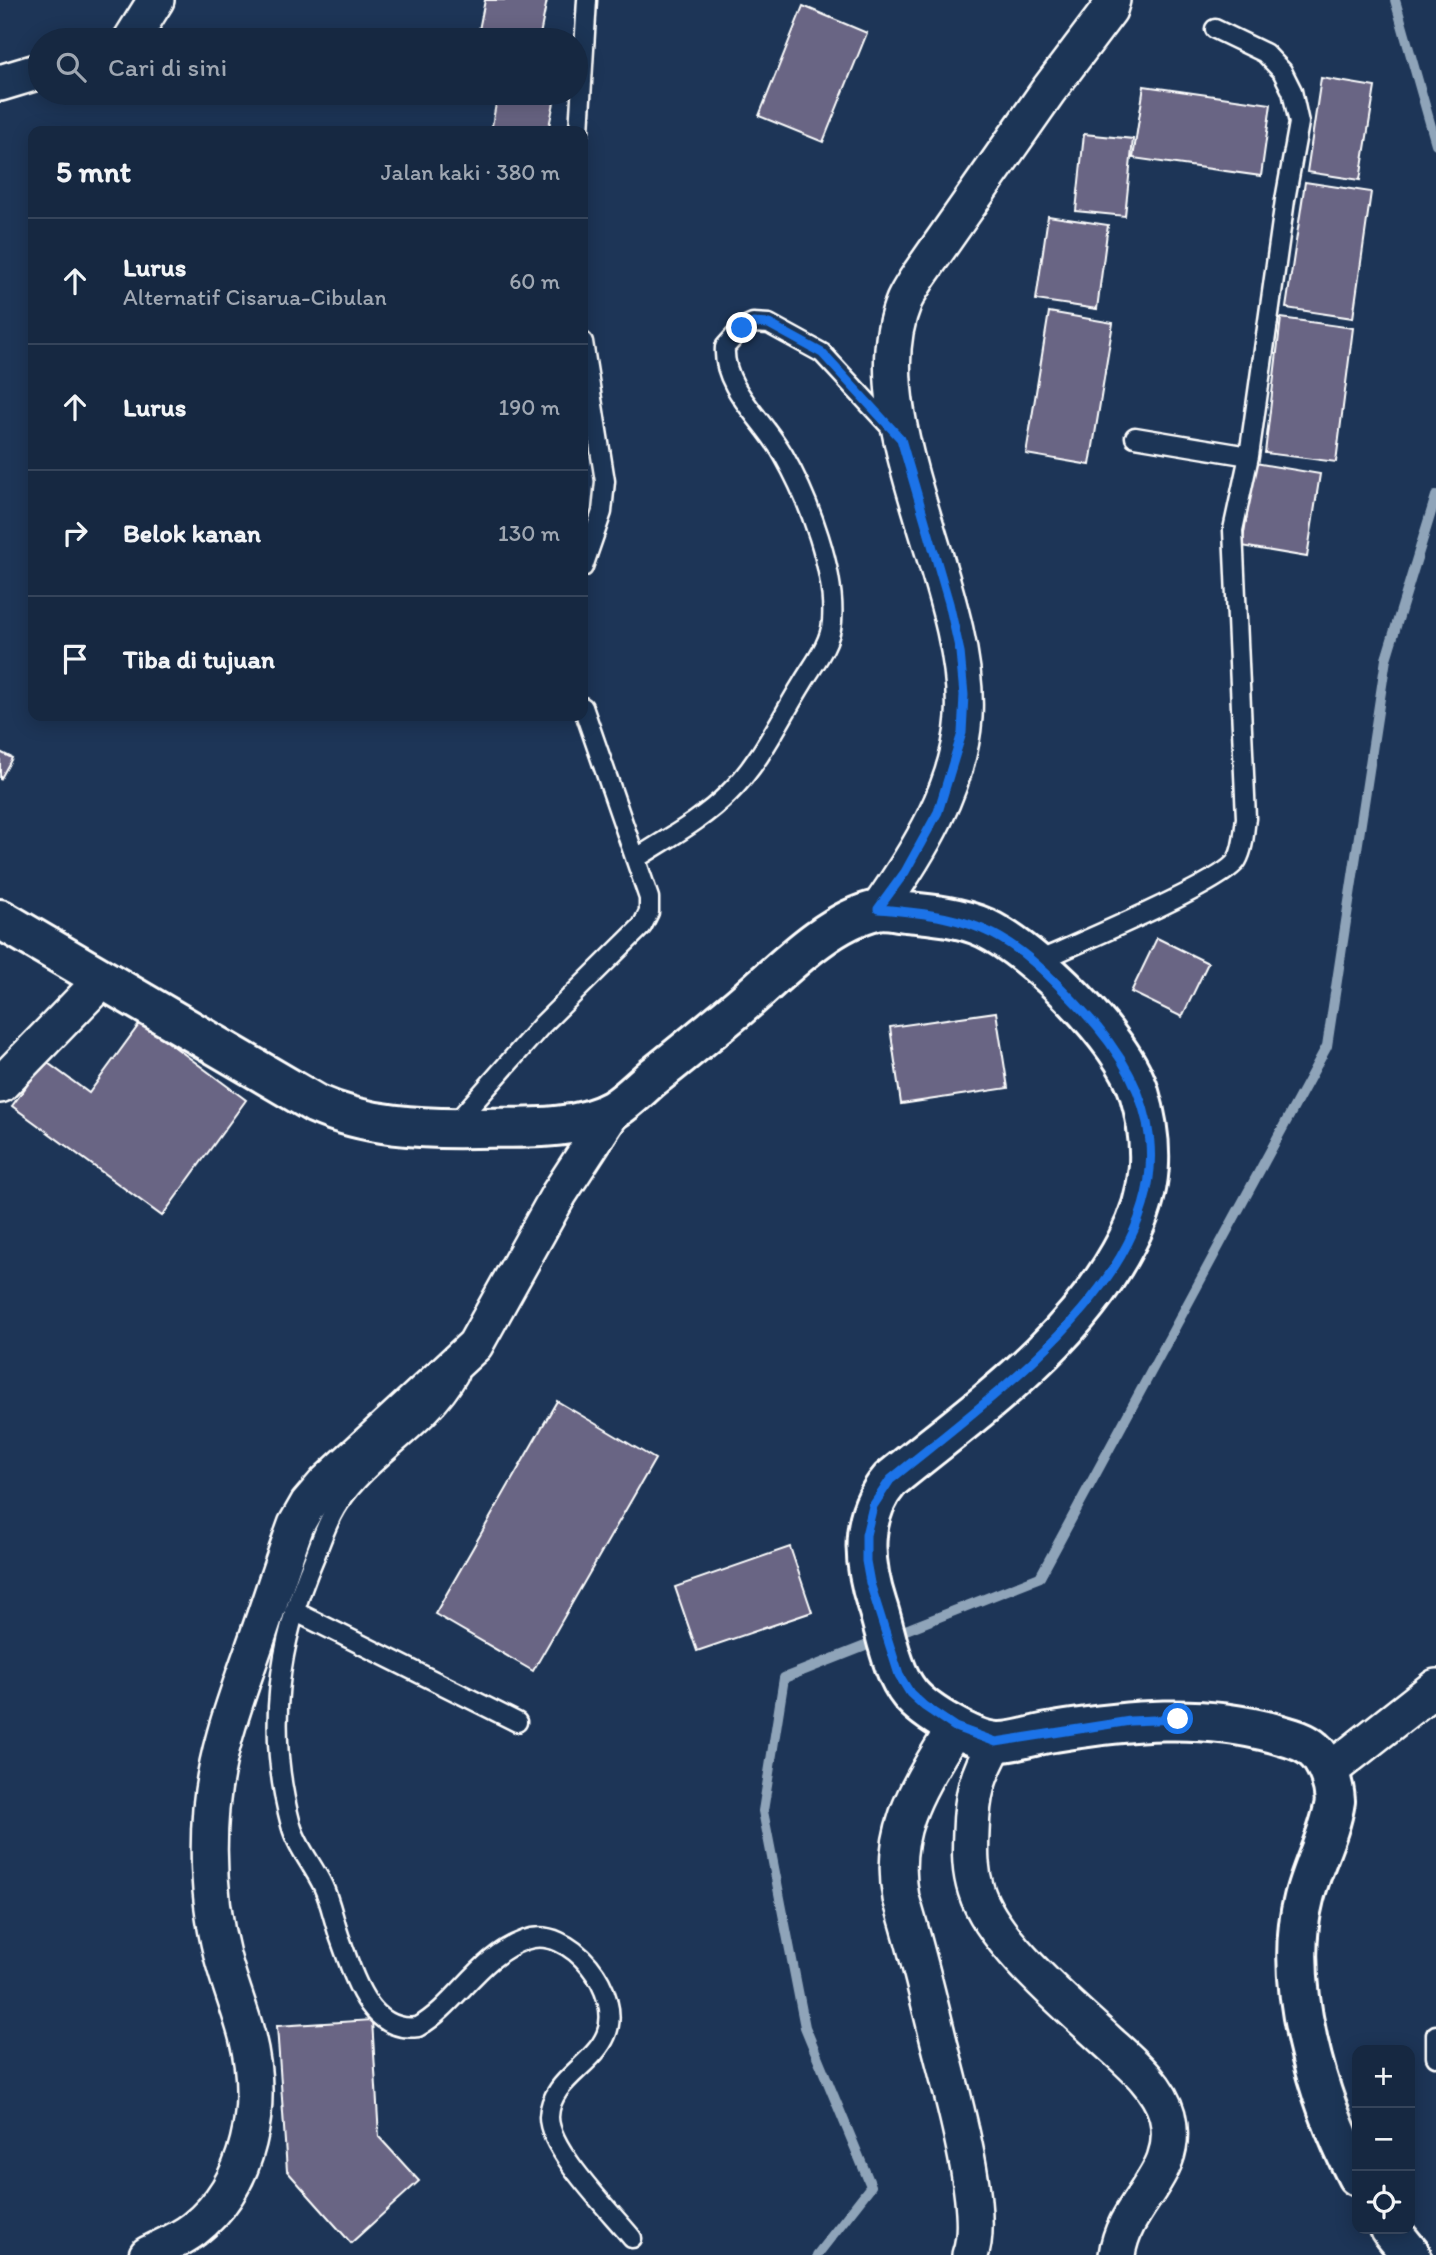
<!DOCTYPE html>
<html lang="id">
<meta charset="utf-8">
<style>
:root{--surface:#162841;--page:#1f3048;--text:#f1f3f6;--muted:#9ea6b1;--line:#35445a}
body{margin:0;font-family:Itim,sans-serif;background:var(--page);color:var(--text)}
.controls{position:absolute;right:21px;bottom:21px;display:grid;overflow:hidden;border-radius:14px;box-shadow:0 4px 18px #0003}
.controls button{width:63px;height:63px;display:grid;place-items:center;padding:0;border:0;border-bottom:2px solid var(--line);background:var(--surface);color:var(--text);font:35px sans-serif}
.stop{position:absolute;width:21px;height:21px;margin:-16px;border:5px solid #1a73e8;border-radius:50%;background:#fff}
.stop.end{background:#1a73e8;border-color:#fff;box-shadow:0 2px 7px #0008}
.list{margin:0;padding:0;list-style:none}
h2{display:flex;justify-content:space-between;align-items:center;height:91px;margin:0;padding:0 28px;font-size:30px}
h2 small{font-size:23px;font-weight:400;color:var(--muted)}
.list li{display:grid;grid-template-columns:46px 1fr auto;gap:21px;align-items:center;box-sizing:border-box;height:126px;padding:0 28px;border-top:2px solid var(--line)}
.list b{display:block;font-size:26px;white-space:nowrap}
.list p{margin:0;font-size:23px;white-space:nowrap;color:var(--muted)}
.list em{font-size:23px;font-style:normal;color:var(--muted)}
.icon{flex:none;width:38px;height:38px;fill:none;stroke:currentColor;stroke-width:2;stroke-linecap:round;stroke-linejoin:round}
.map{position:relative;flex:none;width:1436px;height:2255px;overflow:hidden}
.search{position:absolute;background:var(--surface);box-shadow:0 4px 18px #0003;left:28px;top:28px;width:560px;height:77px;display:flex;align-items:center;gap:18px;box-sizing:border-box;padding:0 24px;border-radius:38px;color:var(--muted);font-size:26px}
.panel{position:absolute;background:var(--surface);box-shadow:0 4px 18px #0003;left:28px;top:126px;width:560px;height:595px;border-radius:14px}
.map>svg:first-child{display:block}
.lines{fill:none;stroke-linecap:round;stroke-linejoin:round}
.stream{stroke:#8fa4b9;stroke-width:10}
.building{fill:#696584;stroke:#fff;stroke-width:2}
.service-casing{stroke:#fff;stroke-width:23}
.minor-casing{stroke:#fff;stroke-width:40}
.secondary-casing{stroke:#fff;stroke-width:44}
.service{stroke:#1d3557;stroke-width:18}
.minor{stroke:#1d3557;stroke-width:35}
.secondary{stroke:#1d3557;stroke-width:38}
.route{stroke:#1a73e8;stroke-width:9}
</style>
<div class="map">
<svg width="1436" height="2255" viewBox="0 0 1436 2255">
<rect width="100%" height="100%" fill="#1d3557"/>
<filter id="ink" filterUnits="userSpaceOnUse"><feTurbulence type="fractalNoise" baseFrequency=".0143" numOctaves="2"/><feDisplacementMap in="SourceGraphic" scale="14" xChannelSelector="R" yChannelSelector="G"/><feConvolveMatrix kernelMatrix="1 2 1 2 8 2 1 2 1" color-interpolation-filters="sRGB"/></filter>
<g filter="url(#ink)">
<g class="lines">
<!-- stream -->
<path class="stream" d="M1395,0L1436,144
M817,2255L871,2186L805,2027L763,1811L784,1678L1040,1577L1327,1046L1386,659L1436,496"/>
</g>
<!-- building -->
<path class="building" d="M485,0H547L539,40H477Z
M803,6L867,33L823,142L759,116Z
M1321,78L1375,87L1360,180L1307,172Z
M1144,86L1271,104L1261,176L1133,158Z
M498,93H556L548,131H491Z
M1084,134L1133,139L1125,216L1076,211Z
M1305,182L1371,192L1353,318L1286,308Z
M1048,216L1108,225L1097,309L1036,300Z
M1049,312L1113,323L1090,465L1026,454Z
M1281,318L1353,328L1336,462L1265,453Z
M1255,463L1320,474L1307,557L1242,546Z
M0,752L12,758L0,780Z
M1157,938L1208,963L1182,1017L1131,992Z
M996,1012L1008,1088L901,1104L890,1027Z
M141,1022L246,1100L162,1216L12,1106L45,1061L89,1093Z
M557,1401L655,1459L533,1671L435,1614Z
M790,1547L812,1612L697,1651L675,1587Z
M372,2020L379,2137L419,2181L351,2243L287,2171L277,2026Z"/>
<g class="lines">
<defs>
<path id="service" d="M579,131L587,0
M583,342L605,481L602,512L583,567
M1135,437L1249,456
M637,858C668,838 702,820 728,794C760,763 779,721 802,684C813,665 830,645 832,622C836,572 809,500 784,456C765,421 722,388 725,347L742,328L753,323L769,324L822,353L896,433
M1036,962C1069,947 1224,883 1237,860C1244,848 1244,831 1246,818L1233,530L1249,456L1285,200L1299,123L1292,91L1282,71L1265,53L1215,29
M453,1126L542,1025L642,926L649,912V898L583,707
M458,1376C429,1428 372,1454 339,1503C328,1519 322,1538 315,1556C277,1644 266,1731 291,1825C297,1847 313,1865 323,1886C331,1903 334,1923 341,1941C354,1977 370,2034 418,2027C458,2004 479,1956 525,1940C570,1923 624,1994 606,2035C593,2066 550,2080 549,2117C549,2150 610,2211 632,2238
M294,1611L517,1722
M1436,2035V2057"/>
<path id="minor" d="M131,40L156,0
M0,83L40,71
M878,910C918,853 959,788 964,717C972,590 856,415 904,301C908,292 915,282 920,274L1048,91L1109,10L1112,0
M0,1085L102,980
M955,1727C921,1784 888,1828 901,1898C915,1943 926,1988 937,2034C949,2084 987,2210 970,2255
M996,1742C977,1776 972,1794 971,1832C970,1853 970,1871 976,1890C992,1942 1067,2004 1107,2041C1129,2061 1159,2085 1167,2115C1182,2175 1124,2200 1117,2255
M1328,1772L1436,1687
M147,2255C162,2247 180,2240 194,2229C251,2184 264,2105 247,2036C240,2009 229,1983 222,1955C210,1908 207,1857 211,1808C216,1752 235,1702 253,1650C268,1608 281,1566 296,1525L308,1504L326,1483L475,1345L559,1194L613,1111"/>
<path id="secondary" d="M0,919L316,1104C365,1126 421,1129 475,1128C518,1127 574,1132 613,1110C627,1102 640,1088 653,1077C682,1054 710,1031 739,1007C777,975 826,921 877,910C885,908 897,911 906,912C932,914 961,917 985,928C1035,952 1123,1039 1139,1092C1155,1146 1153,1192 1127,1241C1074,1344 978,1408 890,1480C859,1516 863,1562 877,1605C886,1632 891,1671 910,1694C925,1712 973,1741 997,1742C1014,1743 1036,1734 1054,1732C1127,1720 1202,1713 1274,1733C1287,1737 1303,1740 1313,1749C1327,1761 1334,1784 1335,1801C1330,1835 1312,1865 1304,1898C1282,1982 1318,2101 1357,2176
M1390,2229L1411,2255"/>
</defs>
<!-- service casing -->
<use href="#service" class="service-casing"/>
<!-- minor casing -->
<use href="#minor" class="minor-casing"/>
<!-- secondary casing -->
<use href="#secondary" class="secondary-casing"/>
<!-- service -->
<use href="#service" class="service"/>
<!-- minor -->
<use href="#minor" class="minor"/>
<!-- secondary -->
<use href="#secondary" class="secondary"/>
</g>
</g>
<g class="lines" filter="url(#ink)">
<!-- route -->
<path class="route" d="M742,328L753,323L769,324L822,353L901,439L949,603L960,652L964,695L962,733L938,812L905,872L878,909C984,917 1011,934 1083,1011C1267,1206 1032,1364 890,1480L873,1506L866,1535V1561L870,1583L899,1675L910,1693L924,1706L955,1727L996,1742L1130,1721L1178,1719"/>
</g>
</svg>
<div class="controls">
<button>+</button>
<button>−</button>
<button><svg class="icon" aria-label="locate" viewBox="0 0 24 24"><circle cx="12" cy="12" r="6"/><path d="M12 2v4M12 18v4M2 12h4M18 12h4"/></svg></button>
</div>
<div class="stop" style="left:1178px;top:1719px"></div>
<div class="stop end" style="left:742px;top:328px"></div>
<div class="search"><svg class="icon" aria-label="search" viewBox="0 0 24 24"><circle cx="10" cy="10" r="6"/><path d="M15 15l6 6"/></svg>Cari di sini</div>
<section class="panel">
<h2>5 mnt<small>Jalan kaki · 380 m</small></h2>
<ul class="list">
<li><svg class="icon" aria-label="ahead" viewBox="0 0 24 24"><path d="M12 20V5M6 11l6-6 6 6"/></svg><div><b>Lurus</b><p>Alternatif Cisarua-Cibulan</p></div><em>60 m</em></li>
<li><svg class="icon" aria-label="ahead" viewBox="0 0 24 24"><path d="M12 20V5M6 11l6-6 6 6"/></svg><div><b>Lurus</b></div><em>190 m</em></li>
<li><svg class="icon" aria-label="right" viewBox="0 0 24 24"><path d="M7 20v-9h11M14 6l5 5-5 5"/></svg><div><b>Belok kanan</b></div><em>130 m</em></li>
<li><svg class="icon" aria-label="arrive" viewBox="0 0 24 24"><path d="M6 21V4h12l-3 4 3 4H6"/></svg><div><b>Tiba di tujuan</b></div></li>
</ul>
</section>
</div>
